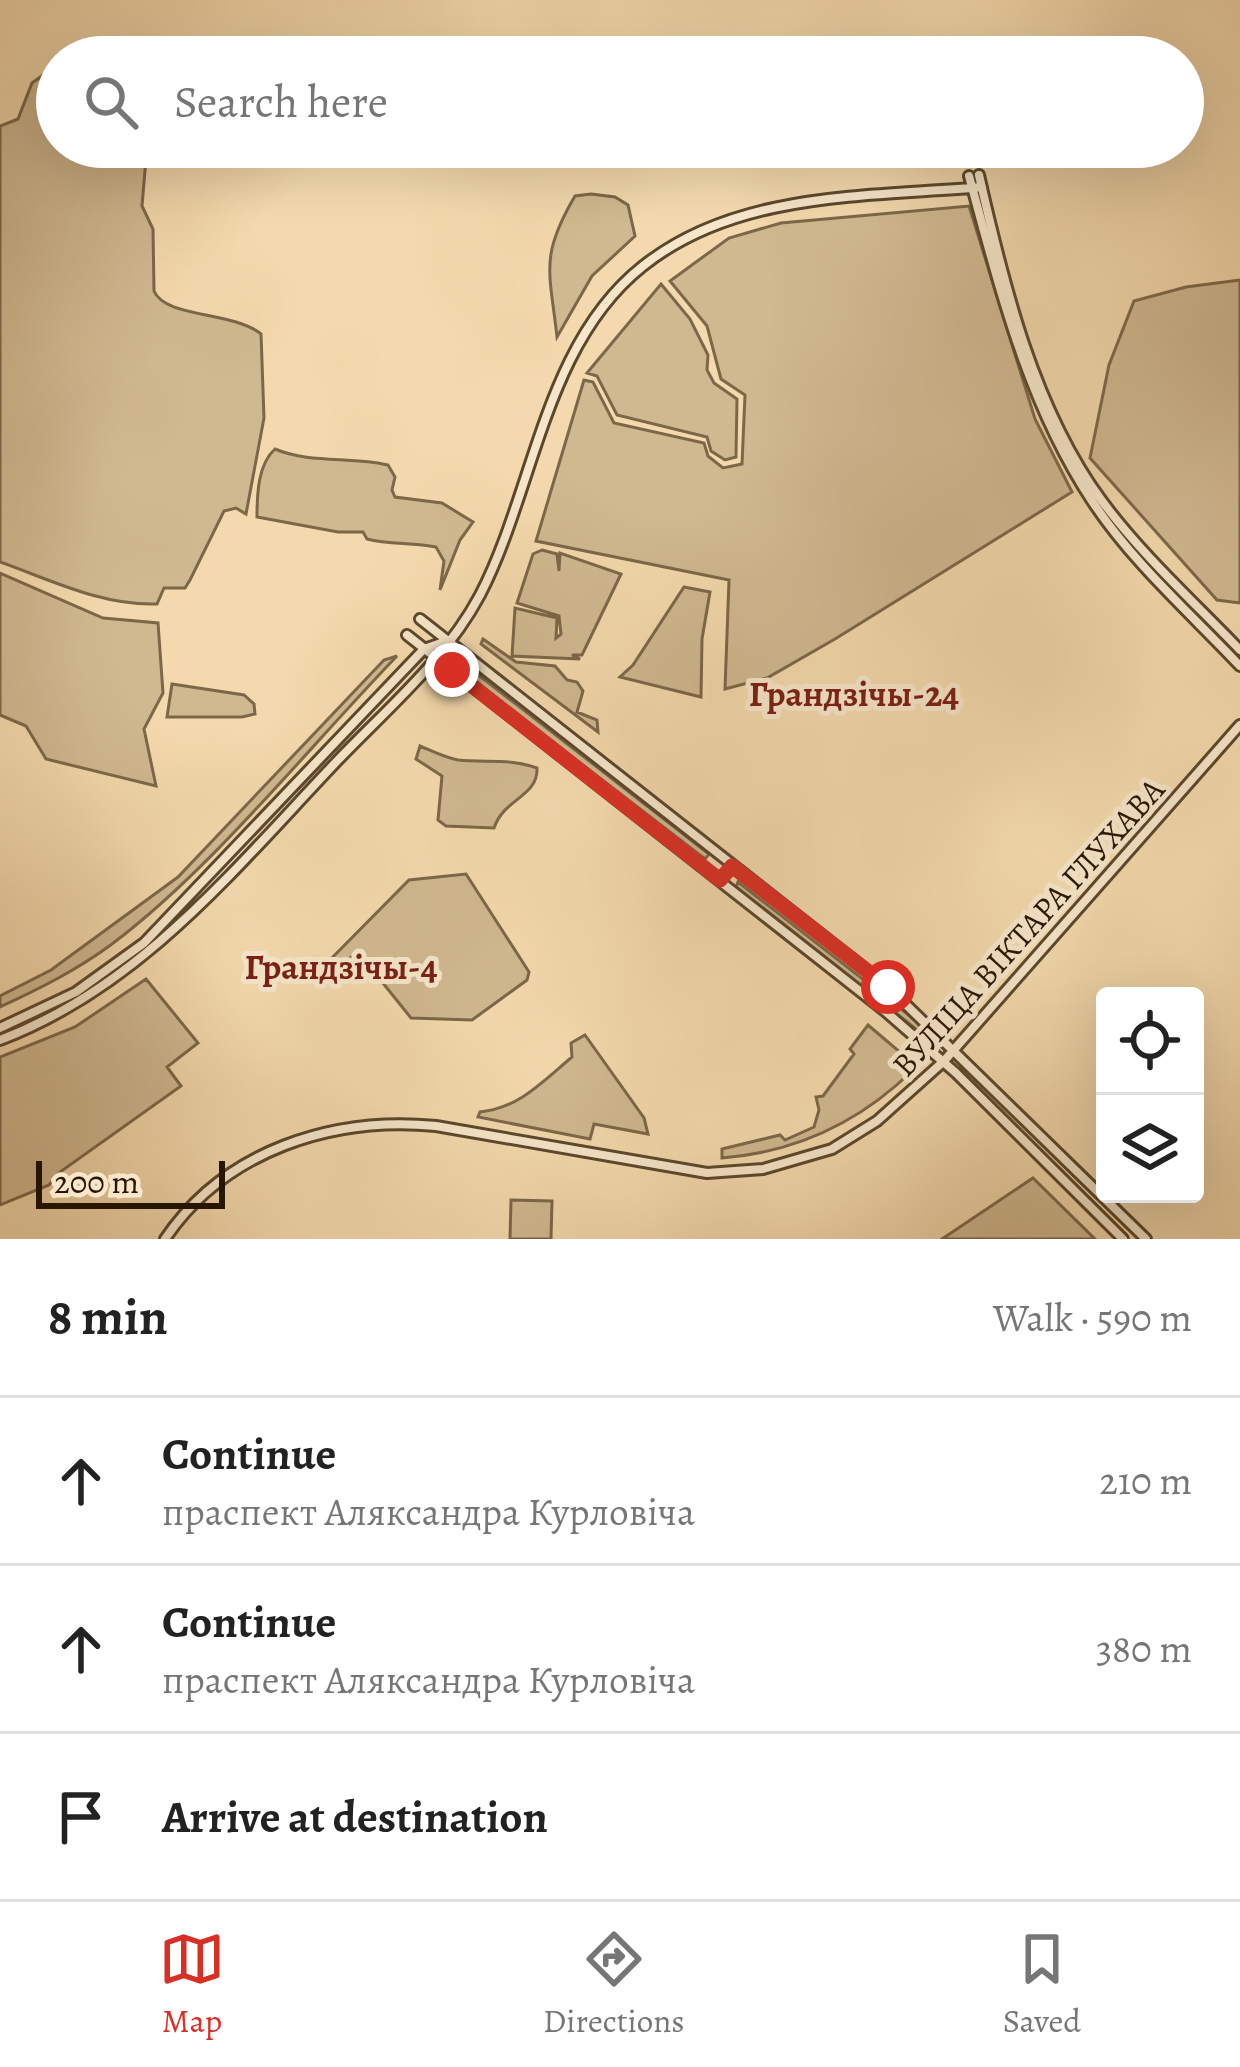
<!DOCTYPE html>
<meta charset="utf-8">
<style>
:root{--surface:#fff;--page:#f6f6f6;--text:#222;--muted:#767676;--line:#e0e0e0;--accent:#d93025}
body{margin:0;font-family:Alegreya,serif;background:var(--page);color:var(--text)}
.controls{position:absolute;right:36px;bottom:36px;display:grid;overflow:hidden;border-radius:12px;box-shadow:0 12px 48px #0002}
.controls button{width:108px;height:108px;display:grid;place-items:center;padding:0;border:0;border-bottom:3px solid var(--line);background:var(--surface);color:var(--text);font:60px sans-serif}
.scale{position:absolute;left:36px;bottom:30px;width:189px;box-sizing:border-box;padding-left:12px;border:6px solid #281601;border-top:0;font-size:33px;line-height:42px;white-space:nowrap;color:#281601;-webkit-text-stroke:9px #f7e6ca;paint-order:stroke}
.stop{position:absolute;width:36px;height:36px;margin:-27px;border:9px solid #d93025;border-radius:50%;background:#fff}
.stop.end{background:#d93025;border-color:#fff;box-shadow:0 3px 12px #0008}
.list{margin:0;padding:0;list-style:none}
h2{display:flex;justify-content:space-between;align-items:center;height:156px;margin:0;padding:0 48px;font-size:51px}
h2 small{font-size:39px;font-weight:400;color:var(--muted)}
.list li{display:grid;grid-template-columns:78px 1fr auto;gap:36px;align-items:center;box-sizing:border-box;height:168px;padding:0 48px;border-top:3px solid var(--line)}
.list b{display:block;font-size:45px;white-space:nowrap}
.list p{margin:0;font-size:39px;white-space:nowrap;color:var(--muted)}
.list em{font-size:39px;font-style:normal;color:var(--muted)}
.icon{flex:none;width:66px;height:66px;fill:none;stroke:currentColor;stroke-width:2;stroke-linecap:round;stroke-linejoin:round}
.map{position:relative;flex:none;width:1240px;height:1239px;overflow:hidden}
.search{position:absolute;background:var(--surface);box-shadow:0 12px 48px #0002;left:36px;right:36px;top:36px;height:132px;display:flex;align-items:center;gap:30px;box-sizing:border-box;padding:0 42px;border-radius:66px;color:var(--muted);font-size:45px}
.sheet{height:660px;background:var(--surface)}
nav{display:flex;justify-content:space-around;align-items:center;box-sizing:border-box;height:168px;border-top:3px solid var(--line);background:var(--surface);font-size:33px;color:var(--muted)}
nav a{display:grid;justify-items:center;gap:6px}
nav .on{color:var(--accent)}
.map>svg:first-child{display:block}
.green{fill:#d0b890;stroke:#7c6748;stroke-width:3}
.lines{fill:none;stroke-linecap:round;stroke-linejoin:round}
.minor-casing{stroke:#5b472c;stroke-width:14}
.minor{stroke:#f7e6ca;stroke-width:8}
.route{stroke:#d93025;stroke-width:15}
.labels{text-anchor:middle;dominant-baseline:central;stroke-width:10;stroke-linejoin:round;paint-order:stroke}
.street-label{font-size:33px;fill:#281601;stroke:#f7e6ca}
.neighbourhood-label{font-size:36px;font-weight:bold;fill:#7a1f14;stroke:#f7e6ca}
</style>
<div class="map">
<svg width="1240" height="1239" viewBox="0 0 1240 1239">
<rect width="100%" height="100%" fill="#f3d9ad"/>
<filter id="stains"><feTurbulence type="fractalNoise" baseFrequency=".00167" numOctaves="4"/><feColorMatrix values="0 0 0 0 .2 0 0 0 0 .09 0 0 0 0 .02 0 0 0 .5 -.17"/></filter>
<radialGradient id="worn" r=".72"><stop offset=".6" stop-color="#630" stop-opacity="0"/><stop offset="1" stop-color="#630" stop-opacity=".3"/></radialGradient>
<!-- green -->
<path class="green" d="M57,65V147H147L142,206L153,229L154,291C165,318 233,311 261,334L264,418L246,514L236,508L224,511L190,580L185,588H164L157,604C102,606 51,580 0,562V126L18,119L32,83Z
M591,194L615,197L628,205L635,236L592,276L557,337C550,272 539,257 575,196Z
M969,206L1035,419L1072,492L835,639L767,678L725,689L729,580L536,541L584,380L593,382L614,423L704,443L708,456L723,468L742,464L745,395L721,379L707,326L670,281L729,238L781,223Z
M1240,280V603L1217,600L1090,458L1109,365L1134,301L1186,287Z
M661,284L690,319L708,355L707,370L714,383L737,399L736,457L725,460L711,451L707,437L617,415L597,376L587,373Z
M275,449C310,464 352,456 388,465L395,477L392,490L395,497L442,503L473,522L460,540L440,590L444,561L436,547C412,542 390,545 367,539L363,532H338L257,517C257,494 258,464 275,449Z
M542,550L557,554L559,571L560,553L621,574L582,655H572L580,659L512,656L515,608L557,618L556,638L561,634L559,616L517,603L533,554Z
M0,573L103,618L158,623L163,693L144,729L156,786L46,759L26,726L0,715Z
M684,587L710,592L702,639L701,697L620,677L633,665Z
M483,639L516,662L555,666L567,680L577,682L583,691L577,712L597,720L598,732L481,644Z
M397,656C307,749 213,868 112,944C77,970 39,989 0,1007V996L51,970L178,877L384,660Z
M463,663L709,854L705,859L458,669Z
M172,684L244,695L254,704L255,714L242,717H167Z
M420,746C432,751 446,758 458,760C485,763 510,758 537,768C538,797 504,798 494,828L446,826L438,820L442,776L416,759Z
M466,874L529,972L527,980L472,1020L411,1018L358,952L332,971L327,963L409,880Z
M738,882L932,1033L926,1037L736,887Z
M146,979L198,1043L167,1067L181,1086L60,1172L49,1185L0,1205V1057L75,1027Z
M868,1025L914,1064L913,1070C859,1123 797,1152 722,1158V1149L780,1135L785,1140L814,1127L819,1110L816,1097L823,1096L854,1054L850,1049Z
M585,1035L644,1118L648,1134L594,1124L590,1139L478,1117L480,1112C519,1108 542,1082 572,1057L571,1043Z
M1033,1178L1095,1239H942Z
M511,1200L552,1201L551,1239H510Z"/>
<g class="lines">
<defs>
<path id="minor" d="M979,175C1004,285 1034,409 1102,501C1142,555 1194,602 1240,650
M969,176C1000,289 1027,402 1092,501C1132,562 1190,613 1240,666
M420,619L888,987L1146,1239
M407,635L885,1011L956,1073L1123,1239
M0,1028L76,992L144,943L424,649L444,642
M0,1040C142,986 237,866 339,759C389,707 446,659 480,595C535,489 544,344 643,266C737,191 868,197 982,187
M165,1239C225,1150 333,1116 436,1126L707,1173L763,1169L832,1149L877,1121L944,1061L1240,725"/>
</defs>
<!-- minor casing -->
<use href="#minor" class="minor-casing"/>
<!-- minor -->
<use href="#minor" class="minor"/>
</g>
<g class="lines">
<!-- route -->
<path class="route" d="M452,670L720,880L732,866L888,987"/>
</g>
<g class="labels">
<!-- street labels -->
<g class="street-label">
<text transform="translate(1028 927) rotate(-48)">ВУЛІЦА ВІКТАРА ГЛУХАВА</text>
</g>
<!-- neighbourhood labels -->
<g class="neighbourhood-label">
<text x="854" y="693">Грандзічы-24</text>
<text x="341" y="966">Грандзічы-4</text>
</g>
</g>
<rect width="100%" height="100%" filter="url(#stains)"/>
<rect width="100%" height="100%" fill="url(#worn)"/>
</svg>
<div class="controls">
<button><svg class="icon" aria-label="locate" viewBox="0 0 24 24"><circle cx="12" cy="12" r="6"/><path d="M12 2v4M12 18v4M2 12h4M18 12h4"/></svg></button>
<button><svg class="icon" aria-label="layers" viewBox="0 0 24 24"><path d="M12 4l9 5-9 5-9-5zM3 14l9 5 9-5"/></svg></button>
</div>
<div class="scale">200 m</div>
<div class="stop" style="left:888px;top:987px"></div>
<div class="stop end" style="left:452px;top:670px"></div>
<div class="search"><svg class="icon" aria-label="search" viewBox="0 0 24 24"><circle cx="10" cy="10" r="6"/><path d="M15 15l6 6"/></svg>Search here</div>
</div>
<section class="sheet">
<h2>8 min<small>Walk · 590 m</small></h2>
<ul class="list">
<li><svg class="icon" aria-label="ahead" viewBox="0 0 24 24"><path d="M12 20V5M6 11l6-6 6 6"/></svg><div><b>Continue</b><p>праспект Аляксандра Курловіча</p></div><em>210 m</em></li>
<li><svg class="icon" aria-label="ahead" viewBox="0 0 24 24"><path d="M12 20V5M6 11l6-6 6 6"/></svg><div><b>Continue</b><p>праспект Аляксандра Курловіча</p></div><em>380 m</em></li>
<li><svg class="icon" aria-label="arrive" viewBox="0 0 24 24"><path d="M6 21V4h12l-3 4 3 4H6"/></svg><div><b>Arrive at destination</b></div></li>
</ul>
</section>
<nav>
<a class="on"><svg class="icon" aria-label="map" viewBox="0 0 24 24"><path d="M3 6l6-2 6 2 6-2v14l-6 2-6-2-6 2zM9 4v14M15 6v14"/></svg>Map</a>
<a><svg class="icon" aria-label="directions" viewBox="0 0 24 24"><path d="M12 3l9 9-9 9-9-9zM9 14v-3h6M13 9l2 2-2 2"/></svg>Directions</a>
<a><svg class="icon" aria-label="saved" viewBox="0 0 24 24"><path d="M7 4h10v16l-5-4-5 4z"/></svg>Saved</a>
</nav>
